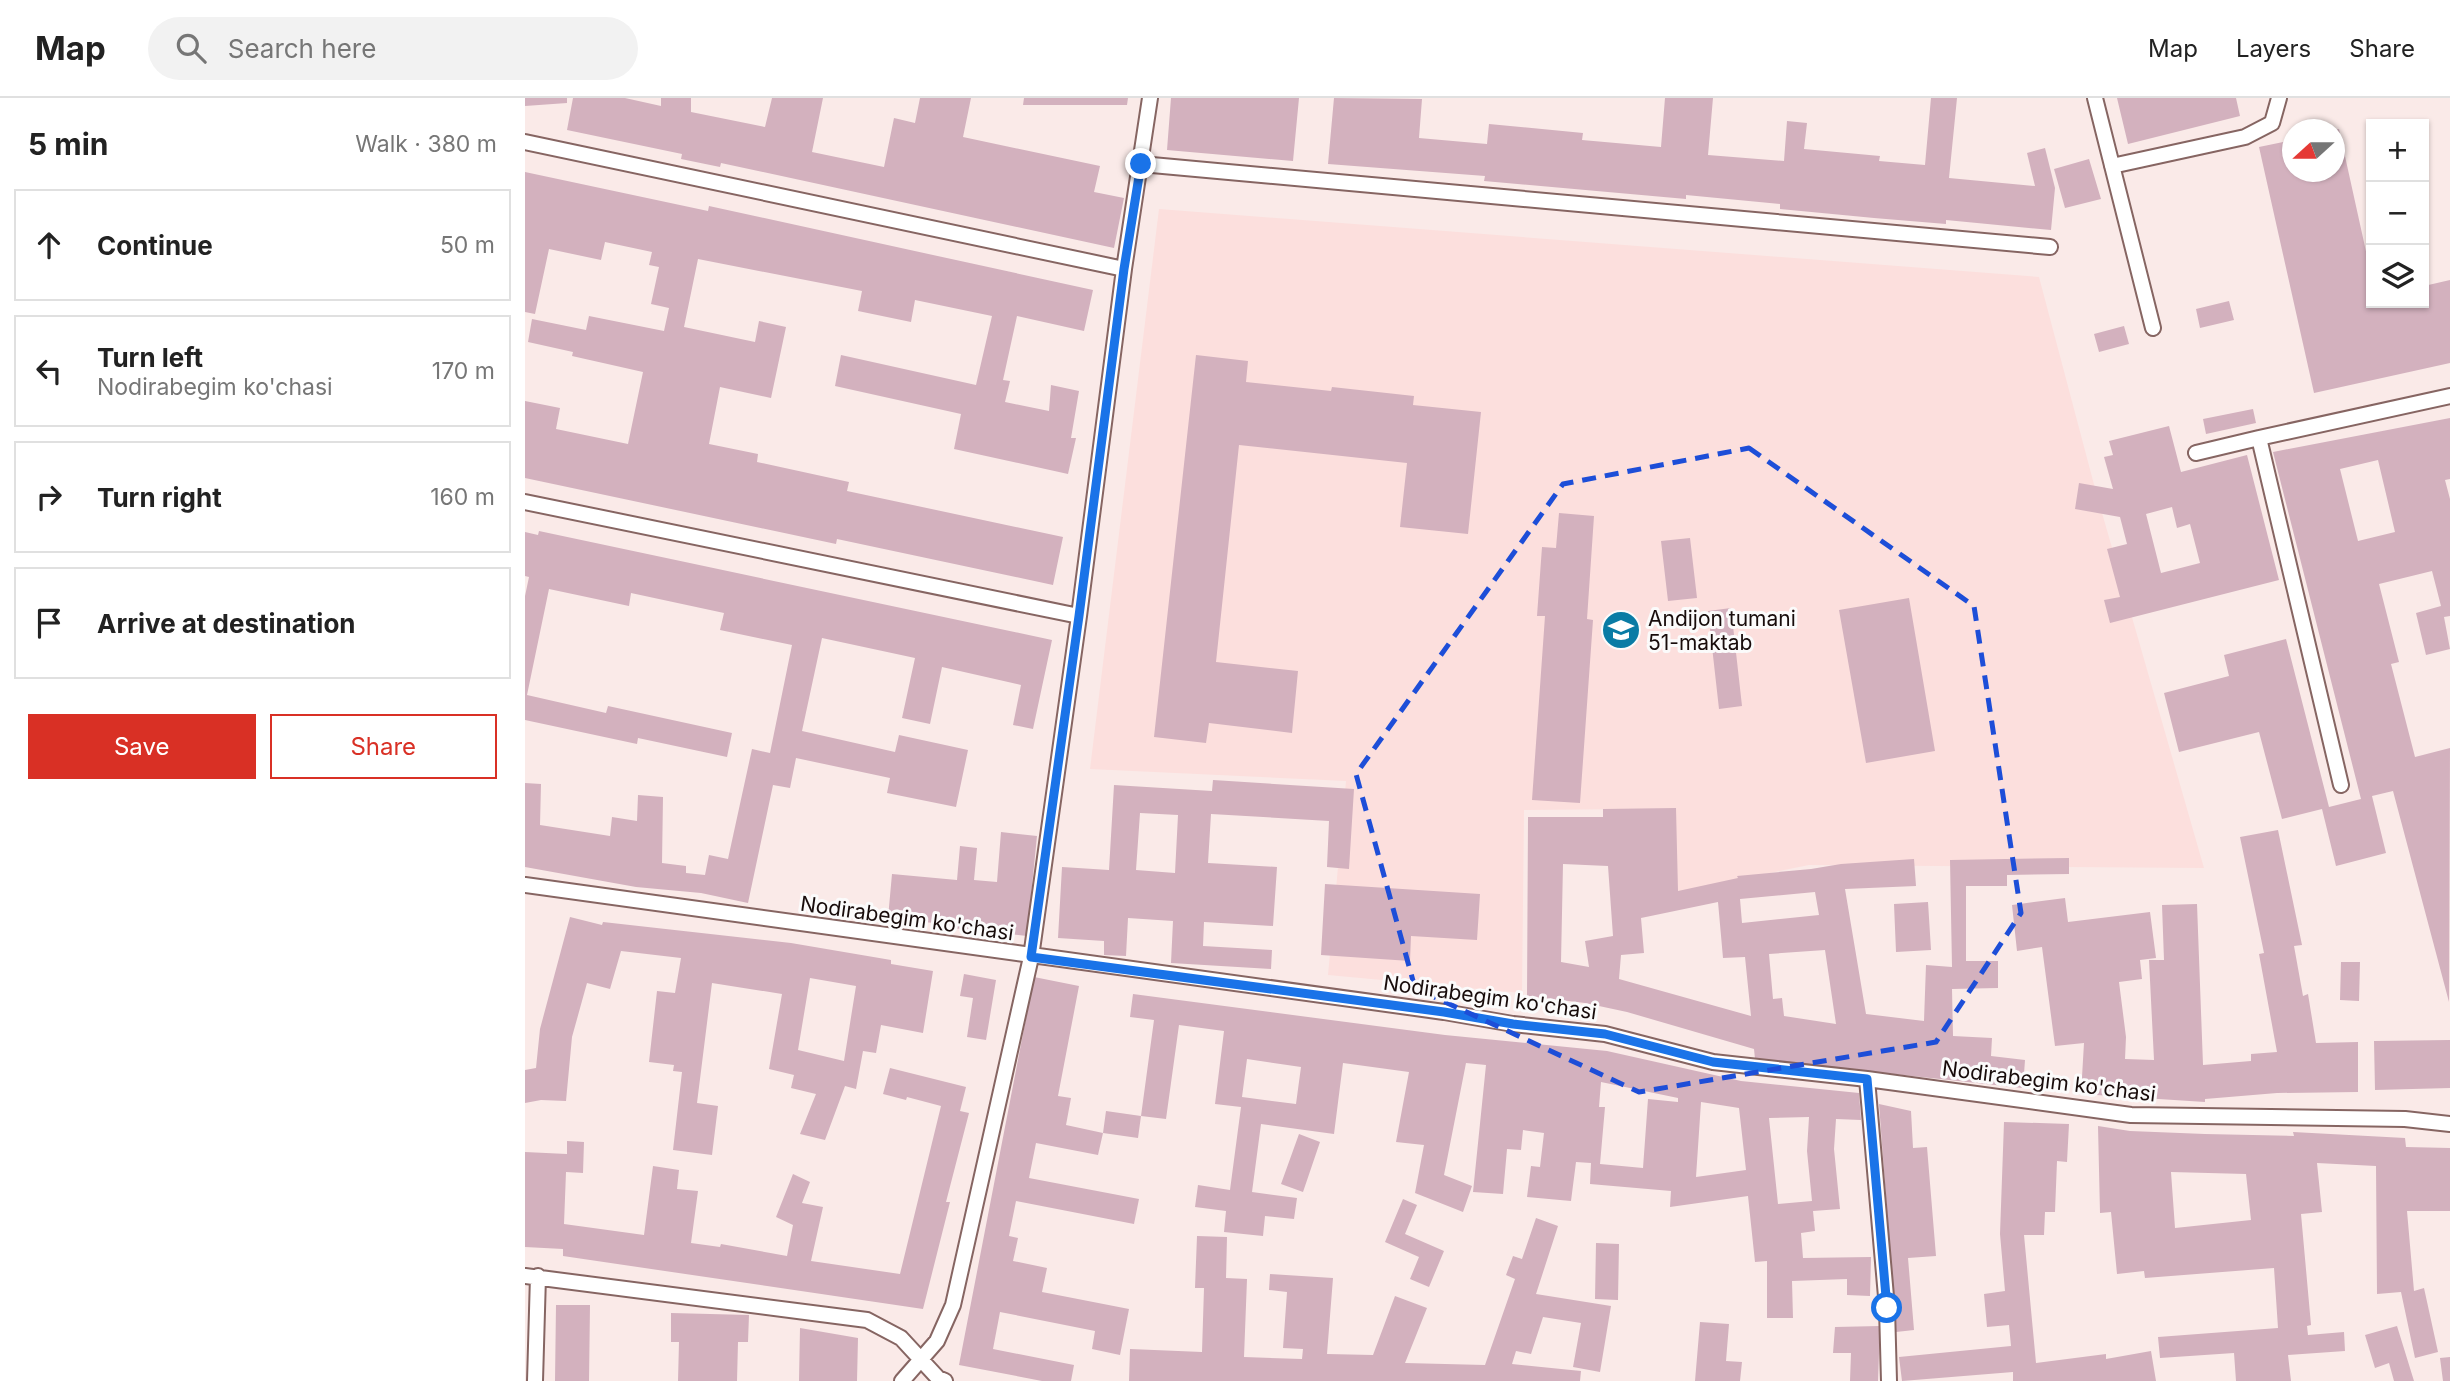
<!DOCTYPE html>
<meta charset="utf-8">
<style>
:root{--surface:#fff;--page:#f2f2f2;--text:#222;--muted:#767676;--line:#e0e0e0;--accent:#d93025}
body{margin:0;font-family:Inter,sans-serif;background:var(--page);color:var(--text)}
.controls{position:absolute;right:21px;top:21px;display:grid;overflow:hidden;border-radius:0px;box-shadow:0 2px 5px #0004}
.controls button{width:63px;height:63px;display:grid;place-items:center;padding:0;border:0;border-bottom:2px solid var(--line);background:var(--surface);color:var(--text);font:35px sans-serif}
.compass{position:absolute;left:1757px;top:21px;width:63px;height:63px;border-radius:50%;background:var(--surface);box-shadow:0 2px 5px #0004;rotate:249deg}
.stop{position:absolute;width:21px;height:21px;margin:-16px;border:5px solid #1a73e8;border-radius:50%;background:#fff}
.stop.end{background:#1a73e8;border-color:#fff;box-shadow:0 2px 7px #0008}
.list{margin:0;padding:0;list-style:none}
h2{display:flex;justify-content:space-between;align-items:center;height:91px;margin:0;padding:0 28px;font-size:30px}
h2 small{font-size:23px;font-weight:400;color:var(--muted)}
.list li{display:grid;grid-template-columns:46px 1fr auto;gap:21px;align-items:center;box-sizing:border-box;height:112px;margin:0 14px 14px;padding:0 14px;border:2px solid var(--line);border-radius:0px}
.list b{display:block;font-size:26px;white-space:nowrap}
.list p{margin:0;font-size:23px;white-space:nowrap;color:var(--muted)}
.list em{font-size:23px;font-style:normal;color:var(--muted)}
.actions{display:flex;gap:14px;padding:21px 28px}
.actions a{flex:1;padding:16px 0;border:2px solid var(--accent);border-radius:0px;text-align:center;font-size:24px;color:var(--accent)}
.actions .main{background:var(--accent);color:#fff}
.icon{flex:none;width:38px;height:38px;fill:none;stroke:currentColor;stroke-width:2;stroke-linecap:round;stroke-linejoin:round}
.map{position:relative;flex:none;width:1925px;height:1283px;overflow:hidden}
header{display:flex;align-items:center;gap:42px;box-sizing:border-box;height:98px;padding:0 35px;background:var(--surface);border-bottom:2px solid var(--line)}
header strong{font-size:33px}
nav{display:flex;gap:38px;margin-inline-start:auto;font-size:24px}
.search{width:490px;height:63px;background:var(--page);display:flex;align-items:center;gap:18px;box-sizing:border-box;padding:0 24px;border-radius:38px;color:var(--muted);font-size:26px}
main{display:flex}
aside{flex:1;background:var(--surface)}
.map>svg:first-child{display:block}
.built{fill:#fcdfdd}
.building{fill:#d3b1be;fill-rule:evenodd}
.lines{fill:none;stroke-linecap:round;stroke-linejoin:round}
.service-casing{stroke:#866562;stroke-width:18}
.service{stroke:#fff;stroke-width:14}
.route{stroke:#1a73e8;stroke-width:9}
.marked{fill:none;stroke:#1d4ed8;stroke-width:5;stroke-dasharray:14 9;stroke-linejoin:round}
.labels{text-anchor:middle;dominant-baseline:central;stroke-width:6;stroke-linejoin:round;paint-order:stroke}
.poi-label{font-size:21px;fill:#180c0b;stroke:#fbfbfb;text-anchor:start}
.street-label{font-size:21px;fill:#180c0b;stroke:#fbfbfb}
</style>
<header>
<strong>Map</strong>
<div class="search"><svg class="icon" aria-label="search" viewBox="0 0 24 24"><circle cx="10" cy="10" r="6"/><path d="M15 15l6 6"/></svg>Search here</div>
<nav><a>Map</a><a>Layers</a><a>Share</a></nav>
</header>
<main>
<aside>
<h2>5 min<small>Walk · 380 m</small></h2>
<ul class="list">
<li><svg class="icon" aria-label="ahead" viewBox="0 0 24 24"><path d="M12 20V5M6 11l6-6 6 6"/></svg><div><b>Continue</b></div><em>50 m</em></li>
<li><svg class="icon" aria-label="left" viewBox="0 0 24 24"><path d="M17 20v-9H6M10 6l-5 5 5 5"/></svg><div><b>Turn left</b><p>Nodirabegim ko'chasi</p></div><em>170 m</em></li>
<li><svg class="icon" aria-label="right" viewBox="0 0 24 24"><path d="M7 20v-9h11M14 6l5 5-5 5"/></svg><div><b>Turn right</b></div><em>160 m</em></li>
<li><svg class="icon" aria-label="arrive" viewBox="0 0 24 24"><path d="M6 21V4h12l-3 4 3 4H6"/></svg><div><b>Arrive at destination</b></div></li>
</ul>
<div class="actions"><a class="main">Save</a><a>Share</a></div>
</aside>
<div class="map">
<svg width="1925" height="1283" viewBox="0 0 1925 1283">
<rect width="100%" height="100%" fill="#faeae8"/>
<!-- built -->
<path class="built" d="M634,111L1514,179L1571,394L1679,770L1284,767L1117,801L1112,711L999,712L997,895L803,877L821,683L565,671Z"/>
<!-- building -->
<path class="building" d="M0,0H42V5L0,8Z
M48,0H100L136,8V0H166V14L240,29L247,0H298L287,54L359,69L369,20L390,25L395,0H446L438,39L575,68L569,94L599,100L589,150L196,65L195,69L156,61L157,56L42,32Z
M499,0H603L602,7H498Z
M646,0H774L768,63L642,52Z
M809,0L897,1L894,40L962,46L964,26L1058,35L1057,42L1136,49L1140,0H1188L1183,57L1259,63L1262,23L1282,25L1279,51L1355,58L1354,63L1400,67L1406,0H1432L1424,80L1510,88L1502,55L1520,50L1530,90L1526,132L1421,122V126L1349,120L1255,111V106L1161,97V101L959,83L960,78L803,66Z
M1592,0H1711L1715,18L1603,46Z
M1814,31L1846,176V205H1899V188L1925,182V265L1789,295L1734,49L1768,42V74H1810V32Z
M1564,61L1576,101L1540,110L1529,71Z
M0,74L183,113L184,108L568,192L559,233L492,218L478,282L485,283L480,304L524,313L526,287L554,293L546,340H551L543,376L429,351L436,316L310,288L316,257L451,287L467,218L390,202L386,224L333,213L337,193L173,161L159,229L230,244L234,223L261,229L246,300L195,289L184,346L233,356L232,364L324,384L322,393L538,439L528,487L312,441L311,446L0,380V303L35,310L31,331L103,346L118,274L47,258L48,254L3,244L7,221L61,232L64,218L139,233L144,210L126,206L134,169L124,167L127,154L80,144L76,162L24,151L10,216L0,214Z
M1704,203L1709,222L1675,230L1671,211Z
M1599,228L1604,246L1574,254L1569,236Z
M671,257L723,263L721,284L806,293L807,289L889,298L888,307L956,314L943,436L875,429L882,365L714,347L691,564L773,573L767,635L684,625L681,645L629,639Z
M1728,311L1731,325L1681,336L1678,321Z
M1925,320V381L1920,382L1925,401V518L1919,519L1925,551L1901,557L1891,515L1916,508L1907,473L1854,486L1874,564L1866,566L1890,659L1925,650L1924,904L1868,693L1847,698L1861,755L1811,768L1797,711L1757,721L1734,634L1654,654L1639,595L1704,578L1699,557L1761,541L1804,709L1836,701L1748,354ZM1853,362L1870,434L1833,443L1815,371Z
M1644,328L1656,374L1722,357L1754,482L1585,525L1579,502L1595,499L1582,451L1602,446L1595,419L1550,411L1554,385L1588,391L1579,359L1588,357L1584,343ZM1647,409L1652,430L1665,426L1675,465L1636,475L1621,416Z
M1034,415L1069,418L1062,521L1068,522L1055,705L1007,702L1020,518H1012L1017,449L1031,450Z
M14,433L527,542L508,631L488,627L496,587L417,569L405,626L377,620L390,560L297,540L277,633L370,654L374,637L443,652L431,709L362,695L365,680L271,660L265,690L248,687L223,805L176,795L111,789L0,769V685L16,686L15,727L85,738L87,719L112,723L113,697L138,699L137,765L161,768V775L180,777L184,757L203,761L227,651L245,655L267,547L195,532L199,515L106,495L104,508L24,491L2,597L81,615L83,608L207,635L202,659L113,640L112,646L0,622V498L4,479L0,478V434L13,437Z
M1165,440L1172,500L1143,503L1136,443Z
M1384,500L1410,653L1341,665L1314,512Z
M1206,510L1217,608L1194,611L1183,513Z
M688,682L829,691L824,771L802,769L804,723L686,716L683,765L752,769L748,828L679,824L678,848L747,852L746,871L646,865L648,823L603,820L601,858L579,857V843L533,840L537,769L584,772L589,687L687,693ZM615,715L653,717L650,775L611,772Z
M1151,710L1153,793L1213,780L1212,778L1286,771L1316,766L1389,761L1391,788L1320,791L1341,916L1399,923L1401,867L1427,869L1425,762L1544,760V776L1482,777V788H1441V863H1473V890L1427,891L1428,938L1467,940L1466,958L1500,962L1498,990L1230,961L1229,951L1102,914L1060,905L1002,898L1003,719H1078V711ZM1038,766L1083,768L1088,838L1060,843L1064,869L1036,864ZM1290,794L1294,817L1217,825L1215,801ZM1193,804L1198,860L1220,859L1226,918L1094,881L1096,857L1119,855L1116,820ZM1300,852L1311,926L1259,918L1257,900L1248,901L1244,856Z
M1753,732L1777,847L1769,848L1778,898L1783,896L1791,945L1833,944V994L1752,995L1680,1001V1004L1556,996L1559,945L1530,948L1517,849L1492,853L1487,807L1540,800L1543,824L1625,814L1631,860L1615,862L1617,881L1594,884L1601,939L1600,961L1629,962L1624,862H1639L1637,807L1672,806L1678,967L1726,963V956L1752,954L1734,856L1739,855L1715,739Z
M476,734L512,738L502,838L427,830V827L363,820L367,776L432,782L435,748L452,750L449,782L472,784Z
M800,786L955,796L952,842L886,838L885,863L796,857Z
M1403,804L1406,852L1371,854L1369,806Z
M45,819L77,827L78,824L266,845L366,862V866L408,873L398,935L356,927L351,955L338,953L331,991L320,988L300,1042L275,1036L291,996L266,990L269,977L244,971L257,896L187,885L172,1005L193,1008L187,1057L148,1052L157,974L148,973L149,967L124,964L132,893L150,895L156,860L96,853L85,891L62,885L47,939L41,1003L16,1002L0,1005V972L11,970L15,931ZM285,880L331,888L319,963L273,952Z
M1816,864H1835L1834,903L1815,902Z
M439,876L471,882L461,942L442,939L448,900L435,898Z
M509,879L554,888L533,998L546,1000L541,1027L578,1035L581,1013L616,1018L613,1040L578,1035L573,1057L511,1045L504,1080L614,1101L609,1126L491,1103L484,1138L493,1140L488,1163L522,1170L517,1194L604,1211L595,1257L567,1251L570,1233L475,1214L468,1251L549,1267L546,1283H517L434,1267Z
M608,896L920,937L1082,953L1216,983L1334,995L1336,1022L1311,1021L1309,1051L1315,1111L1288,1113L1290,1133L1276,1135L1278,1160L1346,1159L1345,1198L1322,1197V1181L1267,1183L1268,1220H1242V1163L1230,1164L1223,1098L1145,1109L1146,1093L1065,1086L1066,1065L1051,1064L1046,1103L1002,1099L1006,1068L1015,1069L1019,1035L998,1032L996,1052L982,1051L978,1096L948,1094L961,967L941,965L919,1077L947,1088L938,1114L890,1095L899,1047L871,1044L884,974L818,965L809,1036L736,1026L727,1094L772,1100L769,1121L740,1118L738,1138L699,1134L701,1113L670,1109L673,1087L705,1092L716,1009L690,1006L699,933L654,927L641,1021L616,1018L629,922L605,919ZM722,961L776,969L771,1006L717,999ZM1076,984L1153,1000V1004L1123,1001L1118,1070L1075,1066L1080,1009H1074ZM1176,1004L1214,1010L1221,1072L1171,1079ZM1284,1019L1282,1053L1287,1103L1253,1106L1244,1020Z
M1925,942V990L1850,992L1849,943Z
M365,970L441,989L435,1013L444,1015L421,1104H425L398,1211L38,1158V1151L0,1149V1054L42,1056V1043L59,1044L58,1075L41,1074L39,1126L119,1137L128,1068L154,1072L152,1091L173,1093L166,1145L195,1149L196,1146L262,1158L268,1127L251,1119L268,1076L285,1084L277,1105L298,1109L286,1163L375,1176L416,1008L382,999L381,1002L358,996Z
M1354,1006L1386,1013L1388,1050L1402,1049L1411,1158L1383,1160L1389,1232L1371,1234Z
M1479,1024L1544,1026L1542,1064L1532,1063L1530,1114H1520L1519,1137H1499L1511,1265L1581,1256V1261L1626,1253L1631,1283H1488V1274L1377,1283L1374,1259L1486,1248L1484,1227L1462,1229L1459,1196L1480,1193L1475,1136Z
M1573,1028L1605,1033L1680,1036L1769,1038L1768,1034L1880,1040L1881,1049L1925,1050V1113H1882L1889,1193L1899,1190L1913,1254L1890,1260L1876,1194L1852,1196L1851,1068L1792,1065L1797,1114L1776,1116L1786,1227L1782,1228L1783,1237L1819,1234L1820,1253L1763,1257L1766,1283H1711L1709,1255L1635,1260L1633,1239L1753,1230L1749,1170L1620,1180L1619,1173L1592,1176L1586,1114L1575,1115ZM1646,1074L1721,1076L1726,1122L1650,1130Z
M774,1036L795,1044L778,1094L756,1086Z
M878,1101L892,1107L880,1136L919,1153L904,1189L885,1181L894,1159L860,1144Z
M1011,1120L1033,1128L1011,1196L1086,1208L1075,1274L1048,1269L1056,1225L1018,1219L1006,1256L991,1253L987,1266L1056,1273L1055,1283H604L605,1251L677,1254L679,1190H670L672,1138L702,1139L701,1180L722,1181L719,1259L777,1261L778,1251L758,1250L762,1194L744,1192L745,1176L808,1180L802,1256L848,1257L870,1198L902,1210L880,1265L960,1267L990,1181L981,1177L988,1158L997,1161Z
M1071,1145L1094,1146L1093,1202L1070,1201Z
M31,1207H65L64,1283H30Z
M146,1215L224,1217L223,1244H213L212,1283H153L154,1244H146Z
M1175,1224L1204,1226L1201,1263L1217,1264L1215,1283H1170Z
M1355,1228L1353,1283H1325L1326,1255H1308L1310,1229Z
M1872,1228L1889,1283H1869L1864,1265L1850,1270L1840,1237Z
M275,1230L333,1240L332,1283H274Z
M1925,1259V1283H1918L1915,1260Z"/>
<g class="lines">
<defs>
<path id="service" d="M1570,0L1628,230
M0,44L599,171L554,518L506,859L428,1207L412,1243L377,1283
M616,66L1525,149
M1587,68L1720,39L1747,25L1754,0
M599,171L625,0
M1671,355L1734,340
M0,404L554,518
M1816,687L1734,340L1925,298
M0,787L919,914L988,926L1080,936L1188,964L1342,981L1606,1017L1880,1021L1925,1026
M1342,981L1362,1210L1364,1283
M0,1178L342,1222L376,1240L413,1280L420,1283
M10,1283L13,1178"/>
</defs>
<!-- service casing -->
<use href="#service" class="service-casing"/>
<!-- service -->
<use href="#service" class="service"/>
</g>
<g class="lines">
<!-- route -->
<path class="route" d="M616,66L599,171L554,518L506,859L919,914L988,926L1080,936L1188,964L1342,981L1362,1210"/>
</g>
<!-- marked area -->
<path class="marked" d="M1224,350L1449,508L1496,815L1411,944L1114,994L890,890L831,676L1038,386Z"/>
<!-- icons -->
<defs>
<symbol id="school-disc" viewBox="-11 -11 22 22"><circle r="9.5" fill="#0a7ca5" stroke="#fbfbfb"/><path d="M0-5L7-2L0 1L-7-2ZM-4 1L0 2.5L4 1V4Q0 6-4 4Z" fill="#fff"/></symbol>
</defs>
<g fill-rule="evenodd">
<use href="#school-disc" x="1074" y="510" width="44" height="44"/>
</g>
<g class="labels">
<!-- poi labels -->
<g class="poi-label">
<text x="1123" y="520">Andijon tumani<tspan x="1123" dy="24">51-maktab</tspan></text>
</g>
<!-- street labels -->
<g class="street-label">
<text transform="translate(382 820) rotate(8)">Nodirabegim ko'chasi</text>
<text transform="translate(965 899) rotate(8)">Nodirabegim ko'chasi</text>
<text transform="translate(1524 983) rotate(7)">Nodirabegim ko'chasi</text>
</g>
</g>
</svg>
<div class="controls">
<button>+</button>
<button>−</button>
<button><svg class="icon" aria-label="layers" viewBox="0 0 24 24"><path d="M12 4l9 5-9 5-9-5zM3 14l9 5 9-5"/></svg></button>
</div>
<svg class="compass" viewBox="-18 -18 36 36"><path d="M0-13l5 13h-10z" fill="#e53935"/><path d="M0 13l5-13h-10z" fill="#767676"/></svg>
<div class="stop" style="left:1362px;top:1210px"></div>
<div class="stop end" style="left:616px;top:66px"></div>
</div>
</main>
